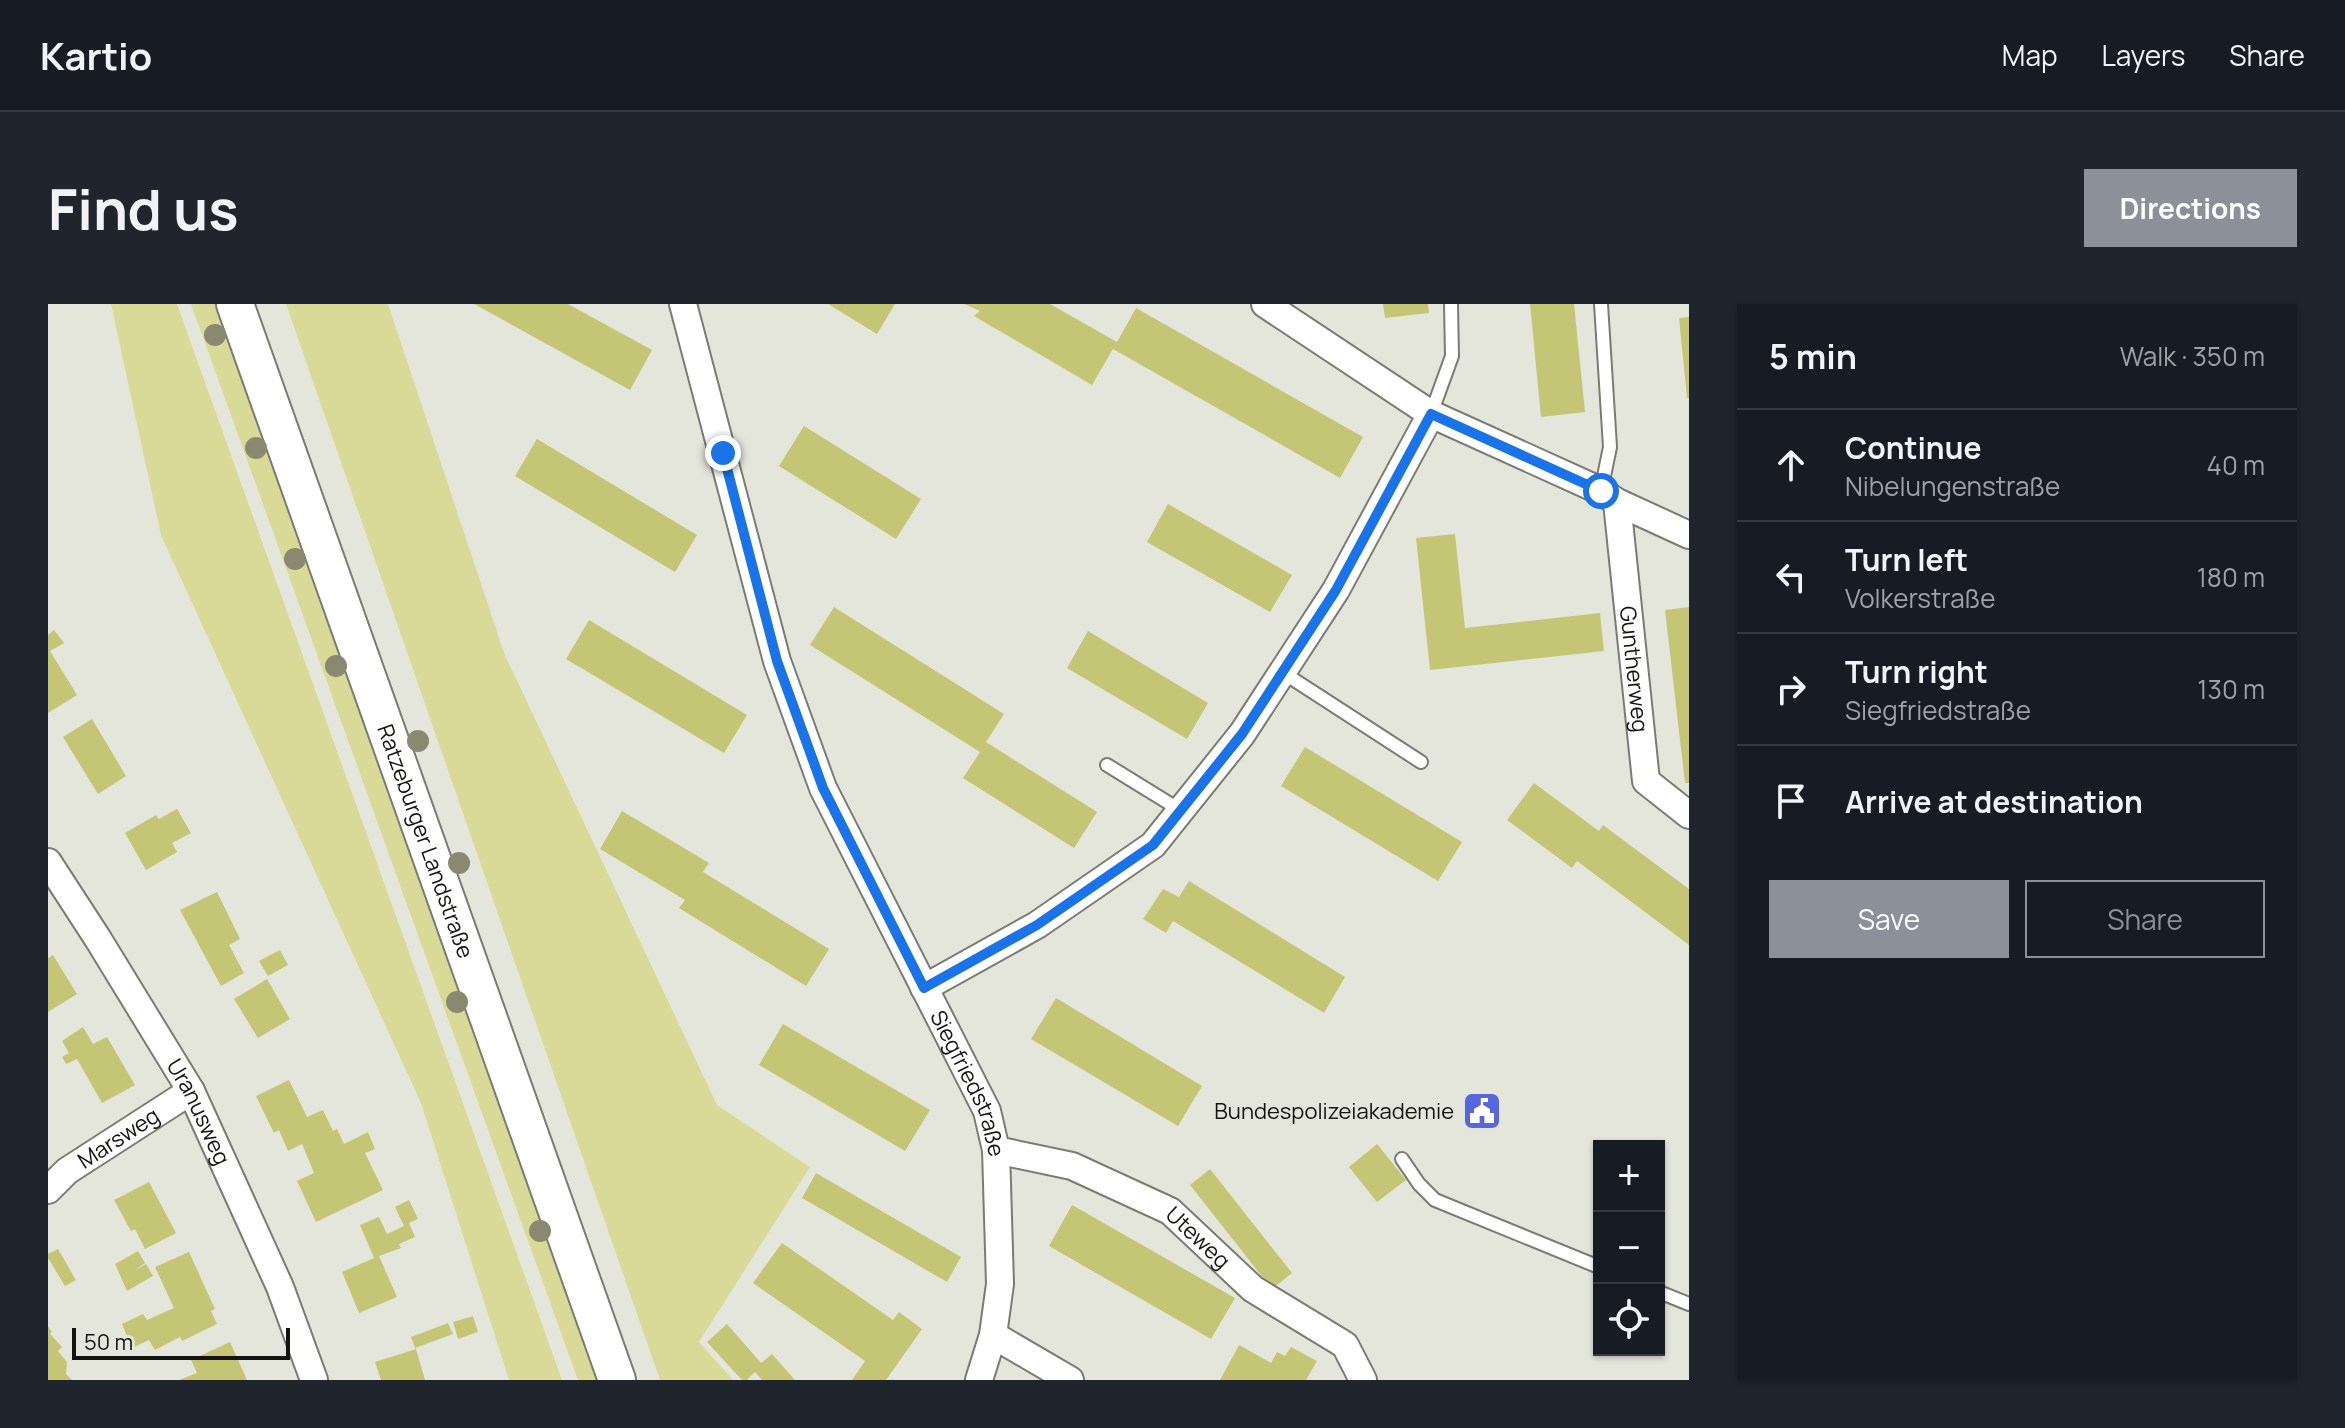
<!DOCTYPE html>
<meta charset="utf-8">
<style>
:root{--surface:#171b24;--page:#20242c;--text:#f1f3f6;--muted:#9ea1a6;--line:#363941;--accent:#8c9099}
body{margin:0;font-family:Manrope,sans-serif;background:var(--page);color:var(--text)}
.controls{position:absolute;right:24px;bottom:24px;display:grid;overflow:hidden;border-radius:0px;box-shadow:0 2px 6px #0004}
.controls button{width:72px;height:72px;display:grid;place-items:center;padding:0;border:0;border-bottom:2px solid var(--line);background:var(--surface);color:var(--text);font:40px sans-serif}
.scale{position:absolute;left:24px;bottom:20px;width:218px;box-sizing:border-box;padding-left:8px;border:4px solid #13130f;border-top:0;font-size:22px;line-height:28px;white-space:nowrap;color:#13130f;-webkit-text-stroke:6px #e5e6db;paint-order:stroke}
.stop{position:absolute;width:24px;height:24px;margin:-18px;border:6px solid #1a73e8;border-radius:50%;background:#fff}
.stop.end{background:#1a73e8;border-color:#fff;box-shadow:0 2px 8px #0008}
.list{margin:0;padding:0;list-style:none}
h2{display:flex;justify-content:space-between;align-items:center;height:104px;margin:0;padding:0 32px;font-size:34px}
h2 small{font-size:26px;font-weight:400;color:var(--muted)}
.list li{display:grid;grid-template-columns:52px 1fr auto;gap:24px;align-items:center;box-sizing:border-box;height:112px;padding:0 32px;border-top:2px solid var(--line)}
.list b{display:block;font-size:30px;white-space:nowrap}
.list p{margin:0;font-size:26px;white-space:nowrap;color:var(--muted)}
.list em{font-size:26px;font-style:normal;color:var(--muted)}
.actions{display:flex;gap:16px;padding:24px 32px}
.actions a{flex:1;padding:18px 0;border:2px solid var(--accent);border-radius:0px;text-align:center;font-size:28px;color:var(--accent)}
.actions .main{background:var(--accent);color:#fff}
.icon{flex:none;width:44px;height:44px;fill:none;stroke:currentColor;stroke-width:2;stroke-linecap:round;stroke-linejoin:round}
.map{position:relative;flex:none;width:1641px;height:1076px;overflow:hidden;border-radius:0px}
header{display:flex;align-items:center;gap:48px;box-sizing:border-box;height:112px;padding:0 40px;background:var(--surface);border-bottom:2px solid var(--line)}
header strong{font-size:38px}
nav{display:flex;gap:44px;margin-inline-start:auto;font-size:28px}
.intro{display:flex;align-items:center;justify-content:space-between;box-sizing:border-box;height:192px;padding:0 48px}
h1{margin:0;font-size:56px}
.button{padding:20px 36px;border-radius:0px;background:var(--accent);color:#fff;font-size:28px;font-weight:700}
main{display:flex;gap:48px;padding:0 48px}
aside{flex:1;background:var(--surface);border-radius:0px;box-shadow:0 2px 6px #0004}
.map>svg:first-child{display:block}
.green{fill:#d9da97}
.building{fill:#c5c576}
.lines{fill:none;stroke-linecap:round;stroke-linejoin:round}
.lane-casing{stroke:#7b7b72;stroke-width:16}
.street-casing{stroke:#7b7b72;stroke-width:30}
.secondary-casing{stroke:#7b7b72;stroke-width:40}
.lane{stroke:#fff;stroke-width:12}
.street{stroke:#fff;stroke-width:26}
.secondary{stroke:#fff;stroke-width:36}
.tree{fill:#898971}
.route{stroke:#1a73e8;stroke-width:10}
.labels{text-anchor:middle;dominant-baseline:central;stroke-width:6;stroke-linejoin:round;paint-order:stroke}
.street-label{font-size:22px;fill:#13130f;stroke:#e5e6db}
.poi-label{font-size:22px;fill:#13130f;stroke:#e5e6db;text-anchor:end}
</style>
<header>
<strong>Kartio</strong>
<nav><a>Map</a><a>Layers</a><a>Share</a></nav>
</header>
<div class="intro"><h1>Find us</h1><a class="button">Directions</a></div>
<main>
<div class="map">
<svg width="1641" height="1076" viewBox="0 0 1641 1076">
<rect width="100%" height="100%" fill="#e5e6db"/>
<!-- green -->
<path class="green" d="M63,0H129L514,1076H461L373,799L113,231Z
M143,0H169L213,118L555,1076H530Z
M238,0H340L456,349L669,801L762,863L651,1038L685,1076H612Z"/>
<!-- building -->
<path class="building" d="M426,0H520L604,46L582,86Z
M780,0H847L829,30Z
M916,0H1002L1069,38L1088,4L1315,133L1292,174L1065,45L1044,81L926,12L932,7Z
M1335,0H1380L1381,9L1337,14Z
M1482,0H1526L1537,108L1493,113Z
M1641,13V94H1639L1631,14Z
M756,122L873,195L848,235L731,162Z
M489,135L649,231L627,268L467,172Z
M1120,200L1244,271L1222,308L1099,238Z
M1407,230L1417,324L1552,309L1556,347L1382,366L1368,234Z
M786,303L956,410L938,438L1049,508L1026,544L915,474L932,448L762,341Z
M1641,303V479H1637L1617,306Z
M541,316L699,411L676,449L518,355Z
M6,326L16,339L2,347L29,391L0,409V331Z
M1040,327L1160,399L1139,435L1019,364Z
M44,415L78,472L50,490L15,433Z
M1257,443L1414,538L1390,577L1233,482Z
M1486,479L1551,527L1555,521L1641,585V641L1529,557L1524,564L1459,516Z
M129,505L143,529L124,539L129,548L98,566L77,529L108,511L111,515Z
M574,507L661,559L655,568L781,645L758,682L631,604L637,596L552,545Z
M1141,577L1297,673L1276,709L1125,617L1118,629L1095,615L1115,585L1131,593Z
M169,588L192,635L181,641L196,669L173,682L132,606Z
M232,646L240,661L220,672L211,657Z
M5,651L29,690L0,708V654Z
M219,675L242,715L210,734L186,695Z
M1008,694L1154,782L1130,822L983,735Z
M735,720L882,806L857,847L711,761Z
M35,723L45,740L59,733L87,781L54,799L29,755L18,760L14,753L21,749L14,737Z
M241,776L259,813L275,806L285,827L289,825L296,840L320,828L327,845L317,849L335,886L268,918L249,877L266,869L254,840L240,847L231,826L226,829L208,792Z
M1329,840L1358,876L1329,898L1301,863Z
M1162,865L1244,969L1224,985L1142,881Z
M768,869L913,953L899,978L754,894Z
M101,878L128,929L97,945L87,925L83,927L66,896Z
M361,896L370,915L361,919L367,933L351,940L353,944L331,952L349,993L311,1009L294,968L326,954L312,921L331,913L339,930L356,922L347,903Z
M1024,901L1187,994L1163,1035L1001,942Z
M734,939L845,1016L851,1008L874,1025L838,1076H804L817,1057L705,979Z
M10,945L28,976L17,982L0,954V950Z
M90,947L97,959L87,966L98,960L105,972L79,987L67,960Z
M141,948L167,1005L163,1007L169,1020L134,1037L132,1033L107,1046L101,1036L84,1044L74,1020L95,1010L99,1016L126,1004L107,963Z
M425,1012L430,1028L410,1035L405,1018Z
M400,1019L405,1030L367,1044L363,1033Z
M679,1020L713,1059L724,1050L747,1076H714L707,1068L699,1076H694L659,1038Z
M0,1022L4,1028L2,1030L14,1043L10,1047L19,1058L18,1070L24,1076H0Z
M182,1038L199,1076H131L149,1069L143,1056Z
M1191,1041L1223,1059L1229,1048L1237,1052L1243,1043L1269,1057L1258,1076H1172Z
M368,1045L377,1076H333L327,1058Z"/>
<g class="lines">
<defs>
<path id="lane" d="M1383,110L1404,52L1403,0
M1553,187L1562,143L1553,0
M1234,368L1373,458
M1059,461L1132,506
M1354,855L1371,880L1387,896L1551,963
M1611,988L1641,1000"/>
<g id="street">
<path id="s1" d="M635,0L729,357L775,484L939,807L948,846L952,980L945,1031L931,1076"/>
<path d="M1217,0L1383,110L1553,187L1569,198L1641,231"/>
<path id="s2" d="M1569,198L1598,477L1641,511"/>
<path id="s3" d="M0,558L50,635L143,787L232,983L266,1076"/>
<path d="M876,684L989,621L1105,541L1194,430L1288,286L1383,110"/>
<path id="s4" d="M948,846L1024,862L1122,907L1205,985L1297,1041L1315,1076"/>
<path id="s5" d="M0,886L19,867L143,787"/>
<path d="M945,1031L1022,1076"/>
</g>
<g id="secondary">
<path id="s6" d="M187,0L569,1076"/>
</g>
</defs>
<!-- lane casing -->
<use href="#lane" class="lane-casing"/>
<!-- street casing -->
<use href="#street" class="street-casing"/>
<!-- secondary casing -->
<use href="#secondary" class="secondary-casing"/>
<!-- lane -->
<use href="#lane" class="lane"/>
<!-- street -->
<use href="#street" class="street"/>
<!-- secondary -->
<use href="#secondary" class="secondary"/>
</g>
<!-- trees -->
<g class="tree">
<circle cx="167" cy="31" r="11"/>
<circle cx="208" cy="144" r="11"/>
<circle cx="247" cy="255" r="11"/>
<circle cx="288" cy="362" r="11"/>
<circle cx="370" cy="437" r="11"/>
<circle cx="411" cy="559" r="11"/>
<circle cx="409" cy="698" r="11"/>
<circle cx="492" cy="927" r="11"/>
</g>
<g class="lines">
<!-- route -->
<path class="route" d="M675,149L729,357L775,484L876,684L989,621L1105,541L1194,430L1288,286L1383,110L1553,187"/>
</g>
<!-- icons -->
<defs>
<symbol id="civic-square" viewBox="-11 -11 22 22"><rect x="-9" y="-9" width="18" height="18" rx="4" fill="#5666dd" stroke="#e5e6db"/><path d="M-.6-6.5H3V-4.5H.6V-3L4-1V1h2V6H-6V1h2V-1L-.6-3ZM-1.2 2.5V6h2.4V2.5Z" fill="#fff"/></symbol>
</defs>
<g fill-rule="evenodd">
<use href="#civic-square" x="1412" y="785" width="44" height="44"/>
</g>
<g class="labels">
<!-- street labels -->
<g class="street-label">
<text stroke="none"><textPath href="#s2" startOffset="168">Guntherweg</textPath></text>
<text stroke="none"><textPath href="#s6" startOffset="570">Ratzeburger Landstraße</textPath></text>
<text stroke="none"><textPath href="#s1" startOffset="834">Siegfriedstraße</textPath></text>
<text stroke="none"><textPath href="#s3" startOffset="292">Uranusweg</textPath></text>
<text stroke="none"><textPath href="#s5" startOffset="88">Marsweg</textPath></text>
<text stroke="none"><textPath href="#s4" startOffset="224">Uteweg</textPath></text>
</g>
<!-- poi labels -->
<g class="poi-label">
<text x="1406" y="807">Bundespolizeiakademie</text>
</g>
</g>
</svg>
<div class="controls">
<button>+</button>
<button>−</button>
<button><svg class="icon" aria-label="locate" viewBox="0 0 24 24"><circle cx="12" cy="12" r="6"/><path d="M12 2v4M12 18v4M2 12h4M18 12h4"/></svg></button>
</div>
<div class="scale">50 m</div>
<div class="stop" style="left:1553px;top:187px"></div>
<div class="stop end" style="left:675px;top:149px"></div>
</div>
<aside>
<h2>5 min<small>Walk · 350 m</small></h2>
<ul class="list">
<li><svg class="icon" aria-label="ahead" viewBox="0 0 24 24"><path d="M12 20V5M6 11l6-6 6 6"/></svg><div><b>Continue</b><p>Nibelungenstraße</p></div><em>40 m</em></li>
<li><svg class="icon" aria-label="left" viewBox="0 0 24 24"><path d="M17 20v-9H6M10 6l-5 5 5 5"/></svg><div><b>Turn left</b><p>Volkerstraße</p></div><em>180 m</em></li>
<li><svg class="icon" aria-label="right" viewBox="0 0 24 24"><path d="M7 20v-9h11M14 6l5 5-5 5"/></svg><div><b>Turn right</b><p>Siegfriedstraße</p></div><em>130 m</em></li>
<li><svg class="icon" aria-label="arrive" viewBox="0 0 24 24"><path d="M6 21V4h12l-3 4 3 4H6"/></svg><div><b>Arrive at destination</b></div></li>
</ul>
<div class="actions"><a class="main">Save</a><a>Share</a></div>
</aside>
</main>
